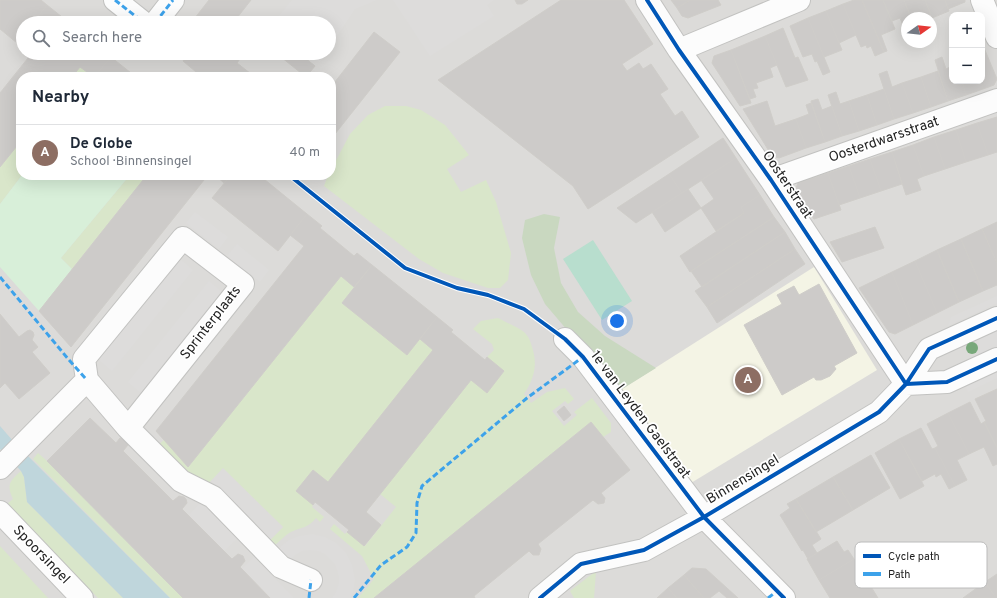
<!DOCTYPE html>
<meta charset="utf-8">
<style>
:root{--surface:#fff;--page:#f6f6f7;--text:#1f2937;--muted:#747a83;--line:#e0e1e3;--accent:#ea580c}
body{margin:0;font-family:Overpass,sans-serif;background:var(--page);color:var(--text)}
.controls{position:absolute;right:12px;top:12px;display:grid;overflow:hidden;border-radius:8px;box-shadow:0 4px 16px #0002}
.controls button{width:36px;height:36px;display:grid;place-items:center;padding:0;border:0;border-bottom:1px solid var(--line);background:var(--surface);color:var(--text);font:20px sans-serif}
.compass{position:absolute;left:901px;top:12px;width:36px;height:36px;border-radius:50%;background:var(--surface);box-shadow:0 4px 16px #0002;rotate:75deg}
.you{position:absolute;left:617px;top:321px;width:14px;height:14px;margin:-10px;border:3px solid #fff;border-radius:50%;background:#1a73e8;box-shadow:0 0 0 6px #1a73e833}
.badge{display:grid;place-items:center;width:26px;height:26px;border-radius:50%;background:var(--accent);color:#fff;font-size:13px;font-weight:700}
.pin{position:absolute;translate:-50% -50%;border:2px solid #fff;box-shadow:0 1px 4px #0006}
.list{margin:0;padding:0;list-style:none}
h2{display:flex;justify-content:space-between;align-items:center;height:52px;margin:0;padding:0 16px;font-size:17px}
h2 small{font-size:13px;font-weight:400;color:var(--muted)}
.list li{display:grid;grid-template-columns:26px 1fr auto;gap:12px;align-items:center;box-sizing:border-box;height:56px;padding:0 16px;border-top:1px solid var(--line)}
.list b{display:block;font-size:15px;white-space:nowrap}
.list p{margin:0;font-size:13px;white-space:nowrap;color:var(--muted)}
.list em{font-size:13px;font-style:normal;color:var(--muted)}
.icon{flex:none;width:22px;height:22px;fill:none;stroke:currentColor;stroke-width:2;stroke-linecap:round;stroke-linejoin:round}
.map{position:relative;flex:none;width:997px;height:598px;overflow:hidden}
.search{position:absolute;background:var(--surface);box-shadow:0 4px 16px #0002;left:16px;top:16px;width:320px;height:44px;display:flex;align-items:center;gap:10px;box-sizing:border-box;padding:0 14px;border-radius:22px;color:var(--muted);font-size:15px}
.panel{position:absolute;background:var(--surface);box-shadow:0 4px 16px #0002;left:16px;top:72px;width:320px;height:108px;border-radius:16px}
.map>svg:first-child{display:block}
.residential{fill:#dcdbd9;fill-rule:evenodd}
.education{fill:#f4f4e5}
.grass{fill:#d9e6ca}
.forest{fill:#c9d8c0}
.park{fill:#d8efd9}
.pitch{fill:#b8dece}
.parking{fill:#dddcdb}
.water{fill:#bfd6dc}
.building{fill:#cdcbc9;stroke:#cfcdc9}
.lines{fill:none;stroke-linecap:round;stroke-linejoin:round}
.minor-casing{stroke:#c2c2c0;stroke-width:24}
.minor{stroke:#fcfcfc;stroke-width:22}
.quiet{stroke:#3da2ea;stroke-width:3;stroke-dasharray:6 3;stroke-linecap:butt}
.cycleway-casing{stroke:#fff;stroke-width:6}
.cycleway{stroke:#0057b8;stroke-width:4}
.tree{fill:#78a87a}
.labels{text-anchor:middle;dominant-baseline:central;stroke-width:3.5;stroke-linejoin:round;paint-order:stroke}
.street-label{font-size:14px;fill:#1f1f1f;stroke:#fff}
.key{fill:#fff;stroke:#bcbcbc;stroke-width:1}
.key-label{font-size:11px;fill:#1f1f1f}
</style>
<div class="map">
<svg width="997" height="598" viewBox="0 0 997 598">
<rect width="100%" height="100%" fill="#ecebe8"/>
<!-- residential -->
<path class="residential" d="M0,0H997V598H23L0,572ZM952,15H982V81H952ZM907,18H931V42H907ZM23,23H329V53H23ZM21,77H331V175H21Z"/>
<!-- education -->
<path class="education" d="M814,267L877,370L686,486L619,391Z"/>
<!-- grass -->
<path class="grass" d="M80,67L93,77H72Z
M385,106H406L421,110L445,125L469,155L447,169L461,192L486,180L496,202L511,253L508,280L500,288H488L443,273L419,259L324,186L328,175H331V170L350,134L368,115Z
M21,141L22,175L0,204V167Z
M130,175H147L72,269L61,258Z
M341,276L354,287L342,303L407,354L420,339L433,350L328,482L313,470L296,491L313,505L312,507L324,517L320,522L316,518C308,528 302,527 291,532C285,535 280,541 275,545L270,540L283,527L223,469L211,481L204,486L195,484L158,445L164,440L188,467Z
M498,318C505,322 520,328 525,333C529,337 531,343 532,347C538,365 534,379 524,394L531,403L547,392L565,388L574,399L568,404L565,401L552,411L564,426L577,415L574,412L592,398L611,423V432L603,437L591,422L374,598H358L374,579L362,556L330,529L334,524L345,534L347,532L365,546L396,507L380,494L471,380L487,392L504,371L487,357L494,350L492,344L473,329L481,321Z
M38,453L47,461L183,598H170L33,459Z
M21,471L24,477L27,502L123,598H98L7,504L13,499C6,484 10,481 21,471Z
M0,546L48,598H0Z
M596,571L594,598H574L570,591Z"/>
<!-- forest -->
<path class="forest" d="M544,214L560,217L554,248L561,283L578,312L605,336L656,368L619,391L545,304L531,275L522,238L525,220Z"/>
<!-- park -->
<path class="park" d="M22,175H130L61,258L72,269L39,311L0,267V204Z"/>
<!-- pitch -->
<path class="pitch" d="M593,240L632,301L602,320L563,259Z"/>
<!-- parking -->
<path class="parking" d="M292,0H377L355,9L329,48V23H273Z
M393,0H494L487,5L494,16L430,56Z
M307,53H326L320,62Z
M195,212L228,237L219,249L186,223Z
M237,244L269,270L260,282L227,256Z
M179,258L193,270L112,371L98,359Z
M209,281L223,293L142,394L128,382Z
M997,296V303L948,326L951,317Z
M997,326V347L980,354L979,334Z
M997,370V378L968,392L965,386Z
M223,468L283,527L270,540L211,481Z
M202,501L239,537L224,551L189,515Z
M312,534L325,537L336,543L346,553L352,565L355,580L353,593L350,598H332L336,592L339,583V577L335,564L325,554L318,551L310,550L302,551L295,555L290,560L279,548L289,540L299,536Z
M254,557L294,598H271L242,569Z"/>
<!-- water -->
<path class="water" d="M0,426L13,441L170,598H123L27,502L24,477L21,471L0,449Z"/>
<!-- building -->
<path class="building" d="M0,0H41L47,5L33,23H23V35L17,43L0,29Z
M209,0H251L233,23H191Z
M515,0H528L522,4H517Z
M561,0H624L653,44L622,64L627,71L639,63L643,69L651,64L668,89L660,94L675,116L682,111L699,137L588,209L573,186L438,80Z
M671,0H690L677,8Z
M690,0H718L721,5L688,18L682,16L677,8Z
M854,0H862L884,52L875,56L871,46L867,48L866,45L861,47L843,4Z
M862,0H883L895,29L881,35L887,51L884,52Z
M883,0H904L911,18H907V26L904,28L900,18L892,21Z
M904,0H925L931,14L922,18H911Z
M925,0H945L949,11L932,18Z
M945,0H965V2L948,9Z
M843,4L856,35L839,43L826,11Z
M47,5L62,17L60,20L64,23H33Z
M826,11L842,50L824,57L808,18Z
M808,18L830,72L823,75L817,61L815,62L812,54L803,57L790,26Z
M783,28L795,58L798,57L808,80L786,87L765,36Z
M374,32L400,52L331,139V87Z
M765,36L777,65L770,68L773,77L756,83L758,88L753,89L756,97L750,99L731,50Z
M982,43L997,79L994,85L983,89L981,81H982Z
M731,50L751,103L740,106L712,63L714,56Z
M32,53H106L111,57L94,77L80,67L72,77H21V141L0,167V93Z
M189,53H244L237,63L255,77H202L183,61Z
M276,53H299L315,66L306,77Z
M111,57L136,77H94Z
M942,57L946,69L952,66V81H962L966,95L948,101L935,60Z
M887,71L892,87L902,83L913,113L894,119L879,74Z
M938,71L948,101L931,107L921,77Z
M921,77L931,107L913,113L902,83Z
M962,81H981L983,89L966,95Z
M884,89L894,119L877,125L867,95Z
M836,92L840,104L849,101L859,131L842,136L828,95Z
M867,95L877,125L859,131L849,101Z
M818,99L822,110L832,106L842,136L825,142L811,101Z
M767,101L775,126L796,119L806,148L779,158L772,156L743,109Z
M811,103L825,142L806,148L796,119L809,114L806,105Z
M997,117V152L988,155L977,123Z
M977,123L988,155L966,162L956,130Z
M956,130L966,162L945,169L934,137Z
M934,137L945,169L924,176L913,145Z
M723,138L736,158L682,193L669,174Z
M913,145L924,176L917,179L921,190L906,195L892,152Z
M892,152L902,184L881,191L870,159Z
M736,158L760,195L741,207L744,213L716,231L701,208L714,199L701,180Z
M870,159L881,191L860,198L849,166Z
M849,166L860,198L839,205L828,173Z
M828,173L841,210L814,219L795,191L798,183Z
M669,174L682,193L636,223L617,208Z
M147,175H208L71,347L39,311Z
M215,175H231L224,183Z
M231,175H259L307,214L278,251L212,198Z
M688,189L701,208L665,232L652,212Z
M760,195L774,217L690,272L680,256L744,213L741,207Z
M307,214L322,226L320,228L354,256L357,253L372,265L354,287L341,276L188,467L156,431L304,246L290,235Z
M774,217L785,232L702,287L691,271Z
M997,222V263L982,229Z
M875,227L884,248L842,262L830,242Z
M982,229L997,263V285L983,291L961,239Z
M785,232L795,249L707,307L695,291Z
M961,239L983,291L959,302L937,250Z
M795,249L805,264L717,323L707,307Z
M937,250L959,302L937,313L915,261Z
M915,261L937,313L913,325L892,272Z
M372,265L437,317L407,355L342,303Z
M892,272L913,325L895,334L889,332L859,288Z
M819,284L857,353L834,366L836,369L830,376L821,380H816L814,377L782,395L744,325L782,304L777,295L794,286L799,295Z
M0,314L19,337L27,331L30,330L33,332L34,335L32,340L38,347L32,352L50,373L19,399L5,383L0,388Z
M437,317L453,330L451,332L485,360L487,357L504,371L487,393L471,380L366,512L381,525L364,546L347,532L349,530L315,502L313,505L296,491L313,470L328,482L433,350L420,339Z
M997,389V448L984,422L986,421L975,399Z
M970,402L981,424L984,422L997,448V464L993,466L984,447L969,454L948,413Z
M564,406L571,415L564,421L557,412Z
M948,413L969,454L957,460L967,480L955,486L935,448L938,446L927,424Z
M90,418L116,443L120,438H123L128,442V445L123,451L173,501L179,496L184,497L186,499L187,503L182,509L232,559L238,554L243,556L245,561L240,567L270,598H183L47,461Z
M591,422L630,470L601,493L605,498L604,503L598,504L593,500L538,544L541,549L539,555H533L529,551L474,596L475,598H374Z
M921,428L932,449L935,448L955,486L949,489L941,474L936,477L935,474L922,481L899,439Z
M899,439L924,486L900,499L875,453Z
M871,455L890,488L853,510L833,477Z
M833,477L853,510L816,532L796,499Z
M796,499L821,539L812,545L817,553L808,559L803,550L802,551L780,515L790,508L787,504Z
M837,541L844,552L848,550L854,559L819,580L807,559Z
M854,559L878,598H830L819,580Z
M692,568L706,569L738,598H727L719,591L710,598H704L684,575Z
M997,574V598H996L985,582Z
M684,575L704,598H677L668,588Z
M985,582L996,598H963Z
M668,588L677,598H657Z"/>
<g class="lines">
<defs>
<path id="minor" d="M115,0L144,23
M647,0L679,50L771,180L906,384
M982,0L997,37
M155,23L173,0
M679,50L799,0
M771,180L997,100
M565,339L583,357L704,517L784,598
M906,384L947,382L997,359
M128,428L243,284L183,238L84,359L87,380L128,428L181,481L213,497L281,567L311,580
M0,468L87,380
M0,512L82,598
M540,598L581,564L644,550L704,517L879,412L906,384L929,349L997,318"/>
</defs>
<!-- minor casing -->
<use href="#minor" class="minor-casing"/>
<!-- minor -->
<use href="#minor" class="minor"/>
<!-- quiet -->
<path class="quiet" d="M115,0L144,23
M155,23L173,0
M0,277L69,360L87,380
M309,598L311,580
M354,598L381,565L407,547L416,533L417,503L422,486L527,398L583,357
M768,598L777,591"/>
<defs>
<path id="cycleway" d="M647,0L679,50L771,180L906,384
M289,175L405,268L457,288L488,295L524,309L565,339L583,357L704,517L784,598
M906,384L947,382L997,359
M540,598L581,564L644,550L704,517L879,412L906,384L929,349L997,318"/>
</defs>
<!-- cycleway casing -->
<use href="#cycleway" class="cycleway-casing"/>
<!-- cycleway -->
<use href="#cycleway" class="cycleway"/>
</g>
<!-- trees -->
<circle class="tree" cx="972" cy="348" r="6"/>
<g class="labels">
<!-- street labels -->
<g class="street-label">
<text transform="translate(884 140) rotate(-19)">Oosterdwarsstraat</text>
<text transform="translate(787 185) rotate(56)">Oosterstraat</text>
<text transform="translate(211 323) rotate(-52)">Sprinterplaats</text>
<text transform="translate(640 415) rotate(53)">1e van Leyden Gaelstraat</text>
<text transform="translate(743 480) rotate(-31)">Binnensingel</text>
<text transform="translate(41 555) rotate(46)">Spoorsingel</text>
</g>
</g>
<!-- legend -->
<rect x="855" y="542" width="132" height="46" rx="6" class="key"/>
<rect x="863" y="554" width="18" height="4" fill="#0057b8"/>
<rect x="863" y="572" width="18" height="4" fill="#3da2ea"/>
<g class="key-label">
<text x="888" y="560">Cycle path</text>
<text x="888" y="578">Path</text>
</g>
</svg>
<div class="controls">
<button>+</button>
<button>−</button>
</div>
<svg class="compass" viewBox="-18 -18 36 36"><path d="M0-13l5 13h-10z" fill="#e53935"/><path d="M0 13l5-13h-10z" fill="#747a83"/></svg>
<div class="you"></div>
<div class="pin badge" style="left:748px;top:380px;background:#8d6e63">A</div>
<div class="search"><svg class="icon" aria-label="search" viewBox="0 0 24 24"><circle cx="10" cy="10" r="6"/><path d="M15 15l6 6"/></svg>Search here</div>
<section class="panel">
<h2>Nearby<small></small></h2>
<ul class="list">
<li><span class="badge" style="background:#8d6e63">A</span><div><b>De Globe</b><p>School · Binnensingel</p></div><em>40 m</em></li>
</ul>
</section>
</div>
